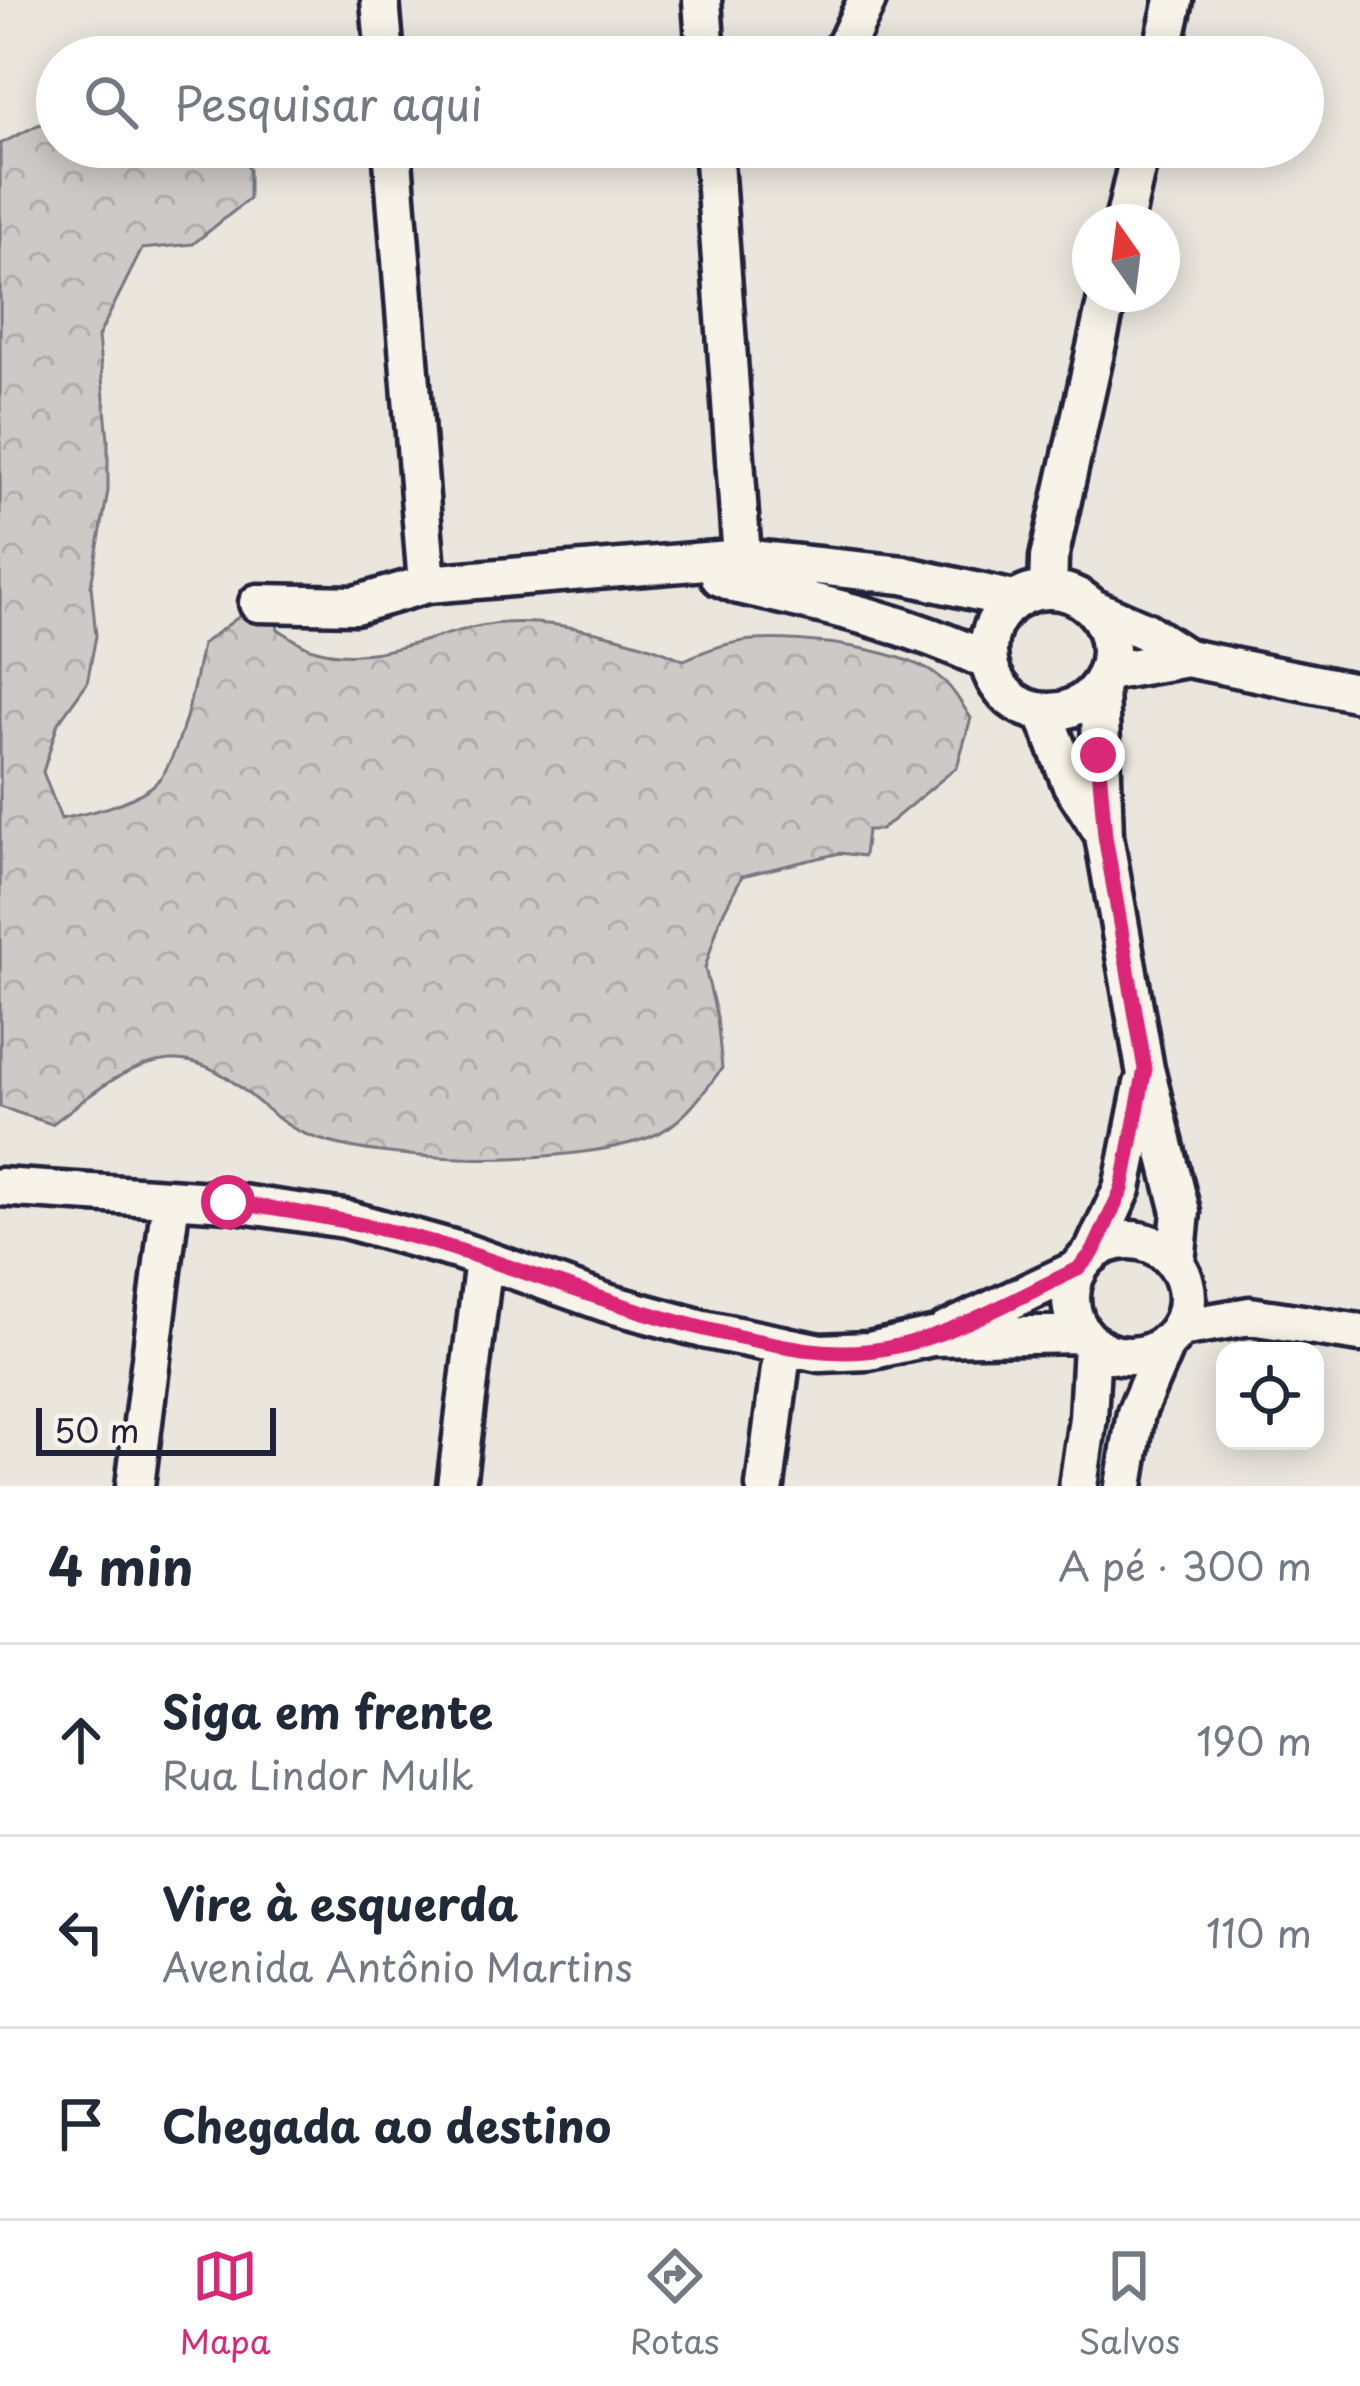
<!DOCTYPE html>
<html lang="pt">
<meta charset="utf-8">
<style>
:root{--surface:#fff;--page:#f2f2f3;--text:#1f2937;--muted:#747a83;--line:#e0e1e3;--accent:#db2777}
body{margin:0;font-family:"Playpen Sans",sans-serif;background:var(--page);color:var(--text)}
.controls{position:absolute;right:36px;bottom:36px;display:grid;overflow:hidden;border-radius:24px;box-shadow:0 6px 30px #0003}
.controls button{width:108px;height:108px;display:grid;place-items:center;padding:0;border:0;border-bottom:3px solid var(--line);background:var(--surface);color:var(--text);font:60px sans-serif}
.compass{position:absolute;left:1072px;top:204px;width:108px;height:108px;border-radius:50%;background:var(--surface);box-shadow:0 6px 30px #0003;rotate:346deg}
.scale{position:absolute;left:36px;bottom:30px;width:240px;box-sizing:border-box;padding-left:12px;border:6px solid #22223b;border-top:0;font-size:33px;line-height:42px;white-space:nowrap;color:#22223b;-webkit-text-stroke:9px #f7f3e8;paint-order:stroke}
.stop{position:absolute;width:36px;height:36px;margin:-27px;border:9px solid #db2777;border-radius:50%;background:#fff}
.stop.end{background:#db2777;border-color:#fff;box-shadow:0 3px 12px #0008}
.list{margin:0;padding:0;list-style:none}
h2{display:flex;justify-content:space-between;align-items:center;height:156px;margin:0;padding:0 48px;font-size:51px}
h2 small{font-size:39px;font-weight:400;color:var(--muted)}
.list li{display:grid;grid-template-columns:78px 1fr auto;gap:36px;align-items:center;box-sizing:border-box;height:192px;padding:0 48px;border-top:3px solid var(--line)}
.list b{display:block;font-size:45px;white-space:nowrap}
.list p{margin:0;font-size:39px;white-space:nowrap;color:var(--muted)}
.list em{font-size:39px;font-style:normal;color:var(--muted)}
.icon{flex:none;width:66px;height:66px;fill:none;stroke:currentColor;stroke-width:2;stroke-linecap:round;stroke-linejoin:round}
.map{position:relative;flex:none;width:1360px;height:1486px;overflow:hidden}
.search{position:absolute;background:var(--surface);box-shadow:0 6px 30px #0003;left:36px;right:36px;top:36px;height:132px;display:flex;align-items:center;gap:30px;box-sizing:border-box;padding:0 42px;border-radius:66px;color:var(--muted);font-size:45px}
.sheet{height:732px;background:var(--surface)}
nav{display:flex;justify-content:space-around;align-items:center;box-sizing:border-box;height:168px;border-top:3px solid var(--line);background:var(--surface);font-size:33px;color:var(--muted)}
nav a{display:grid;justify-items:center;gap:6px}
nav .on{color:var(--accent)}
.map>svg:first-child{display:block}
.forest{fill:url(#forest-crowns);stroke:#787680;stroke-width:3}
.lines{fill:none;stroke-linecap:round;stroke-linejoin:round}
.minor-casing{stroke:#22223b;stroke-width:45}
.minor{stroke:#f7f3e8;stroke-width:36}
.route{stroke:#db2777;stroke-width:15}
</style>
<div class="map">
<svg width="1360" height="1486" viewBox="0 0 1360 1486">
<defs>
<pattern id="forest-crowns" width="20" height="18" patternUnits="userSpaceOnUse" patternTransform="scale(3)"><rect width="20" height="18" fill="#cdc9c6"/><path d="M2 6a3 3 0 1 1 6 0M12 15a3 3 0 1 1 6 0" fill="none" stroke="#b0acab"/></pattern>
</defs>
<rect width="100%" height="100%" fill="#eae6de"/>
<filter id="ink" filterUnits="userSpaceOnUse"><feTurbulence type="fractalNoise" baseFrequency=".00833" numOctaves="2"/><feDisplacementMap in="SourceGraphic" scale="24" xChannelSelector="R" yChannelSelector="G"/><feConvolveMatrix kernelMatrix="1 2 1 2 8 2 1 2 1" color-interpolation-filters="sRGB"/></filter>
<g filter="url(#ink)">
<!-- forest -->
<path class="forest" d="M57,121V147H238L249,169V199L193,244L142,249L98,337L108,439V491L91,585L96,636L87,683L58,723L43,772L61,819C92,812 124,806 151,787C179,768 196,678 202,644L240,616L273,608L278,629C288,635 299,644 310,648C374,671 441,627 503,623C557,619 635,638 684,660C706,650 731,641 755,640C803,637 908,648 944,681C954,690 963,706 971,718L957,767L881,830H867L864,856L840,853L742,876L720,919L705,968L717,1017L722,1068C703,1094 681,1126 650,1137C572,1166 382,1166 305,1134C260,1115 227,1057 171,1060C124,1063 89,1097 52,1124L0,1107V144L38,125Z"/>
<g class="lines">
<defs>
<path id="minor" d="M380,0L385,57
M702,0L706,57
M833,57L845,47L867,0
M1161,57L1174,0
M392,147L427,584
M713,147L742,558L739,585
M1124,222L1141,147
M720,577L739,585C827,605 905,622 988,661
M988 651a61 61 0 1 1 122 0a61 61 0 1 1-122 0Z
M1048,590L1049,558L1108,294
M258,603L355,605L427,584L742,558L903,575L1014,600
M1093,608L1145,631L1187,658L1360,693
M1108,672L1187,658
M1099,686L1104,836L1145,1069L1181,1212L1176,1262
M1043,712L1071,783L1103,833
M0,1187L228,1202L345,1219L460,1251L607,1303L703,1329L820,1353L869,1351L932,1337L1082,1334
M1071 1298a58 58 0 1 1 116 0a58 58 0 1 1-116 0Z
M1093,1252L1122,1189L1143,1084
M1180,1328L1250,1316L1360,1333
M946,1331L1078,1269
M135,1486L171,1199
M456,1486L484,1260
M765,1486L783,1345
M1078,1486L1088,1418L1092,1345
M1124,1486L1136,1413L1165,1345"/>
</defs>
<!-- minor casing -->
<use href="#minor" class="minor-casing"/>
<!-- minor -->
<use href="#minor" class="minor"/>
</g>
</g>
<g class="lines" filter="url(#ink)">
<!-- route -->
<path class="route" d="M228,1202C307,1213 384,1226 461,1251C557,1282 649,1319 749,1339C788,1347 826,1355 866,1351C941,1344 1011,1300 1078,1269L1093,1252L1122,1189L1145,1069L1105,836L1098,755"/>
</g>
</svg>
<div class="controls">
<button><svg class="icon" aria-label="locate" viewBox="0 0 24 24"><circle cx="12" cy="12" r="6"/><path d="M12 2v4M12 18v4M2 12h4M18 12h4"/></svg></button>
</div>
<svg class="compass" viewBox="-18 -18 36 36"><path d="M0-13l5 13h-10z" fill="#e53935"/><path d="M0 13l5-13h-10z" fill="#747a83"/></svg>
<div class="scale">50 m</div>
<div class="stop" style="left:228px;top:1202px"></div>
<div class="stop end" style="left:1098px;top:755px"></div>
<div class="search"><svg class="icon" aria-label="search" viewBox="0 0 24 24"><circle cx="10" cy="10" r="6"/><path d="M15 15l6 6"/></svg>Pesquisar aqui</div>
</div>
<section class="sheet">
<h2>4 min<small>A pé · 300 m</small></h2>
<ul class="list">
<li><svg class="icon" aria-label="ahead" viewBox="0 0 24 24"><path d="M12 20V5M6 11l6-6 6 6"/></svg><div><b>Siga em frente</b><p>Rua Lindor Mulk</p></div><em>190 m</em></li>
<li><svg class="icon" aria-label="left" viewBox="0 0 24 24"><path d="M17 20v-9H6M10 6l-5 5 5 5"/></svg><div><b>Vire à esquerda</b><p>Avenida Antônio Martins</p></div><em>110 m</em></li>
<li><svg class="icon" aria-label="arrive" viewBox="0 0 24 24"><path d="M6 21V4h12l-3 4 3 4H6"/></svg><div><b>Chegada ao destino</b></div></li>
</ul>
</section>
<nav>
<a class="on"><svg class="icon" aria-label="map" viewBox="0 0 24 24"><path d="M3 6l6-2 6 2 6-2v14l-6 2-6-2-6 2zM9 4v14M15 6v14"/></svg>Mapa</a>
<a><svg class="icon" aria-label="directions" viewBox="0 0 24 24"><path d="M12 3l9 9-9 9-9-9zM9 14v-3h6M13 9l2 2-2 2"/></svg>Rotas</a>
<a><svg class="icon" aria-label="saved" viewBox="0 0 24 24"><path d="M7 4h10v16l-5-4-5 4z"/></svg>Salvos</a>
</nav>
